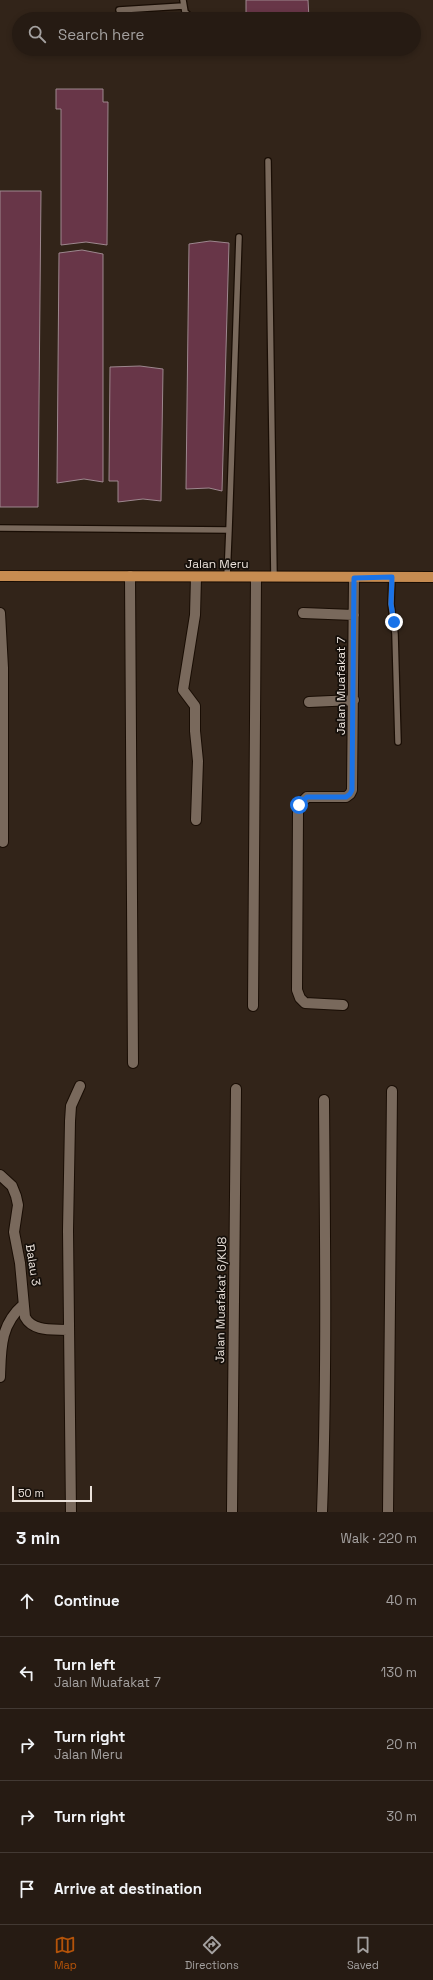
<!DOCTYPE html>
<meta charset="utf-8">
<style>
:root{--surface:#261b13;--page:#2e241c;--text:#f1f3f6;--muted:#a4a1a0;--line:#423933;--accent:#b45309}
body{margin:0;font-family:"Space Grotesk",sans-serif;background:var(--page);color:var(--text)}
.scale{position:absolute;left:12px;bottom:10px;width:80px;box-sizing:border-box;padding-left:4px;border:2px solid #ebe2db;border-top:0;font-size:11px;line-height:14px;white-space:nowrap;color:#ebe2db;-webkit-text-stroke:3px #150f0a;paint-order:stroke}
.stop{position:absolute;width:12px;height:12px;margin:-9px;border:3px solid #1a73e8;border-radius:50%;background:#fff}
.stop.end{background:#1a73e8;border-color:#fff;box-shadow:0 1px 4px #0008}
.list{margin:0;padding:0;list-style:none}
h2{display:flex;justify-content:space-between;align-items:center;height:52px;margin:0;padding:0 16px;font-size:17px}
h2 small{font-size:13px;font-weight:400;color:var(--muted)}
.list li{display:grid;grid-template-columns:26px 1fr auto;gap:12px;align-items:center;box-sizing:border-box;height:72px;padding:0 16px;border-top:1px solid var(--line)}
.list b{display:block;font-size:15px;white-space:nowrap}
.list p{margin:0;font-size:13px;white-space:nowrap;color:var(--muted)}
.list em{font-size:13px;font-style:normal;color:var(--muted)}
.icon{flex:none;width:22px;height:22px;fill:none;stroke:currentColor;stroke-width:2;stroke-linecap:round;stroke-linejoin:round}
.map{position:relative;flex:none;width:433px;height:1512px;overflow:hidden}
.search{position:absolute;background:var(--surface);box-shadow:0 2px 6px #0003;left:12px;right:12px;top:12px;height:44px;display:flex;align-items:center;gap:10px;box-sizing:border-box;padding:0 14px;border-radius:22px;color:var(--muted);font-size:15px}
.sheet{height:412px;background:var(--surface)}
nav{display:flex;justify-content:space-around;align-items:center;box-sizing:border-box;height:56px;border-top:1px solid var(--line);background:var(--surface);font-size:11px;color:var(--muted)}
nav a{display:grid;justify-items:center;gap:2px}
nav .on{color:var(--accent)}
.map>svg:first-child{display:block}
.building{fill:#683648;stroke:#9d878e}
.lines{fill:none;stroke-linecap:round;stroke-linejoin:round}
.service-casing{stroke:#190d04;stroke-width:8}
.minor-casing{stroke:#190d04;stroke-width:12}
.primary-casing{stroke:#190d04;stroke-width:12}
.service{stroke:#79695c;stroke-width:5.5}
.minor{stroke:#79695c;stroke-width:10}
.primary{stroke:#c78c51;stroke-width:10}
.route{stroke:#1a73e8;stroke-width:5}
.labels{text-anchor:middle;dominant-baseline:central;stroke-width:3.5;stroke-linejoin:round;paint-order:stroke}
.street-label{font-size:12px;fill:#ebe2db;stroke:#150f0a}
</style>
<div class="map">
<svg width="433" height="1512" viewBox="0 0 433 1512">
<rect width="100%" height="100%" fill="#322419"/>
<!-- building -->
<path class="building" d="M246,0H308L309,19H246Z
M56,89H103V102H108L107,245L86,242L61,245V109H56Z
M0,191H41L38,507H0Z
M210,241L229,243L222,491L209,488L186,489L189,244Z
M82,250L103,254V482L84,479L57,483L59,253Z
M140,366L163,369L161,501L143,499L118,502V481H109L110,367Z"/>
<g class="lines">
<defs>
<path id="service" d="M183,0L185,12L193,19
M119,10L183,6
M268,161L274,577
M0,528L229,530L239,237
M227,577L229,530
M392,577L391,604L395,634L398,742"/>
<path id="minor" d="M130,576L133,1063
M196,577L195,615L183,690L195,706V731L198,761L196,820
M0,613L3,668V842
M303,613L354,615
M309,702L354,700
M343,1005L305,1003L300,998L297,990L298,813L299,805L307,797H346L350,794L352,790L354,578
M253,1006L256,577
M0,1175L12,1186L16,1196L18,1205L14,1232L20,1263L25,1317C33,1332 53,1329 68,1330
M0,1377C1,1349 0,1325 23,1305
M71,1512L68,1230L70,1121L71,1106L80,1086
M232,1512L236,1089
M322,1512C327,1375 325,1237 324,1100
M388,1512L392,1091"/>
<path id="primary" d="M0,576L433,577"/>
</defs>
<!-- service casing -->
<use href="#service" class="service-casing"/>
<!-- minor casing -->
<use href="#minor" class="minor-casing"/>
<!-- primary casing -->
<use href="#primary" class="primary-casing"/>
<!-- service -->
<use href="#service" class="service"/>
<!-- minor -->
<use href="#minor" class="minor"/>
<!-- primary -->
<use href="#primary" class="primary"/>
</g>
<g class="lines">
<!-- route -->
<path class="route" d="M299,805L307,797H346L350,794L352,790L354,578L392,577L391,604L394,622"/>
</g>
<g class="labels">
<!-- street labels -->
<g class="street-label">
<text x="217" y="564">Jalan Meru</text>
<text transform="translate(341 686) rotate(-90)">Jalan Muafakat 7</text>
<text transform="translate(33 1265) rotate(81)">Balau 3</text>
<text transform="translate(221 1300) rotate(-89)">Jalan Muafakat 6/KU8</text>
</g>
</g>
</svg>
<div class="scale">50 m</div>
<div class="stop" style="left:299px;top:805px"></div>
<div class="stop end" style="left:394px;top:622px"></div>
<div class="search"><svg class="icon" aria-label="search" viewBox="0 0 24 24"><circle cx="10" cy="10" r="6"/><path d="M15 15l6 6"/></svg>Search here</div>
</div>
<section class="sheet">
<h2>3 min<small>Walk · 220 m</small></h2>
<ul class="list">
<li><svg class="icon" aria-label="ahead" viewBox="0 0 24 24"><path d="M12 20V5M6 11l6-6 6 6"/></svg><div><b>Continue</b></div><em>40 m</em></li>
<li><svg class="icon" aria-label="left" viewBox="0 0 24 24"><path d="M17 20v-9H6M10 6l-5 5 5 5"/></svg><div><b>Turn left</b><p>Jalan Muafakat 7</p></div><em>130 m</em></li>
<li><svg class="icon" aria-label="right" viewBox="0 0 24 24"><path d="M7 20v-9h11M14 6l5 5-5 5"/></svg><div><b>Turn right</b><p>Jalan Meru</p></div><em>20 m</em></li>
<li><svg class="icon" aria-label="right" viewBox="0 0 24 24"><path d="M7 20v-9h11M14 6l5 5-5 5"/></svg><div><b>Turn right</b></div><em>30 m</em></li>
<li><svg class="icon" aria-label="arrive" viewBox="0 0 24 24"><path d="M6 21V4h12l-3 4 3 4H6"/></svg><div><b>Arrive at destination</b></div></li>
</ul>
</section>
<nav>
<a class="on"><svg class="icon" aria-label="map" viewBox="0 0 24 24"><path d="M3 6l6-2 6 2 6-2v14l-6 2-6-2-6 2zM9 4v14M15 6v14"/></svg>Map</a>
<a><svg class="icon" aria-label="directions" viewBox="0 0 24 24"><path d="M12 3l9 9-9 9-9-9zM9 14v-3h6M13 9l2 2-2 2"/></svg>Directions</a>
<a><svg class="icon" aria-label="saved" viewBox="0 0 24 24"><path d="M7 4h10v16l-5-4-5 4z"/></svg>Saved</a>
</nav>
